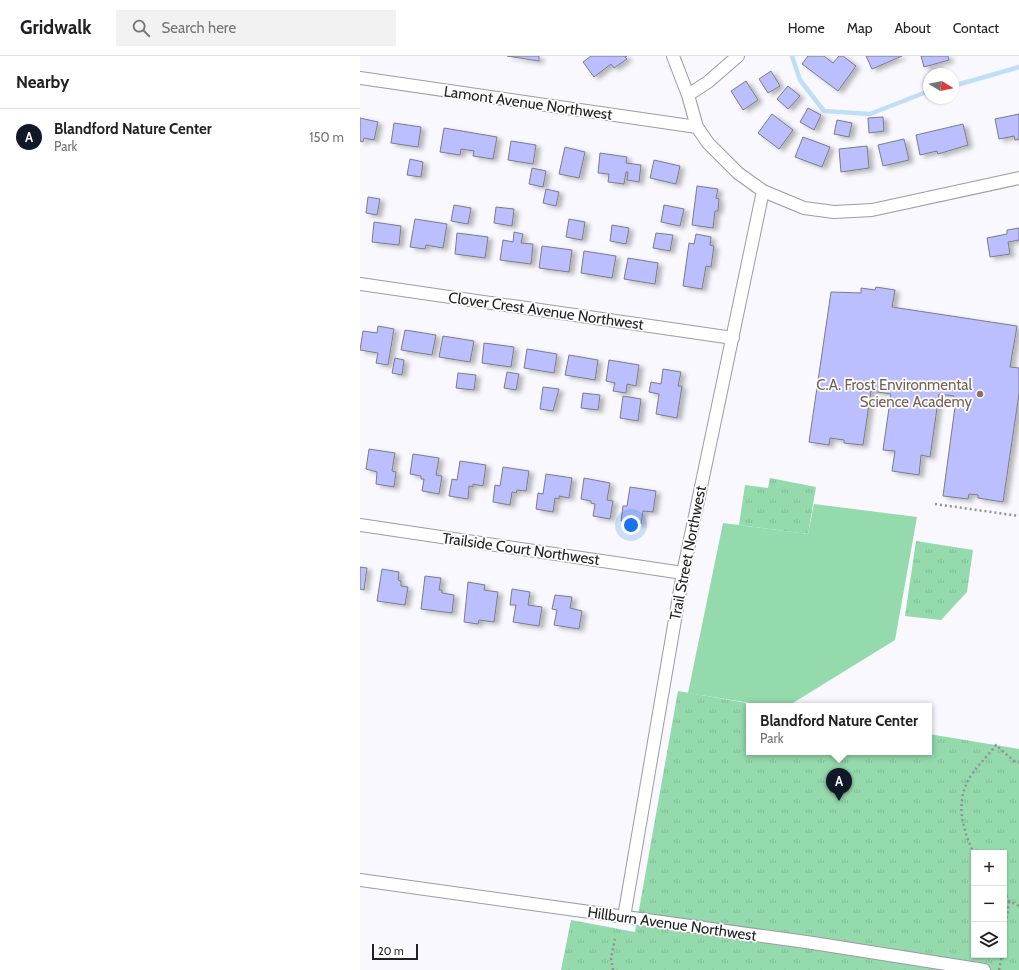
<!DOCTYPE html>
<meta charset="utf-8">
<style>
:root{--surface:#fff;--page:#f2f2f2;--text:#202124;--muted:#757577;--line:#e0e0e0;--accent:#111827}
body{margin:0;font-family:Cabin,sans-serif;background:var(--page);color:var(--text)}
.controls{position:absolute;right:12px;bottom:12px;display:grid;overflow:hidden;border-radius:0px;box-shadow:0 1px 3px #0004}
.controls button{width:36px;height:36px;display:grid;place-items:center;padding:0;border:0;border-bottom:1px solid var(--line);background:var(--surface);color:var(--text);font:20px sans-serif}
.compass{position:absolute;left:563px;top:12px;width:36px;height:36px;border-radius:50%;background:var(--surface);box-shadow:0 1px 3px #0004;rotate:100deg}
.scale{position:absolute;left:12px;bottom:10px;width:46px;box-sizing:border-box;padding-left:4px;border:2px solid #222226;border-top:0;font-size:11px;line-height:14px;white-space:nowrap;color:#222226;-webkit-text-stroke:3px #fff;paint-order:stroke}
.you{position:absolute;left:271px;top:469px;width:14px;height:14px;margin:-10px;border:3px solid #fff;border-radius:50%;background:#1a73e8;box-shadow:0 0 0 6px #1a73e833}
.badge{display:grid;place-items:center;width:26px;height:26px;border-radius:50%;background:var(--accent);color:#fff;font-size:13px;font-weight:700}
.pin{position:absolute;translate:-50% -33px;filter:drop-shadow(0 1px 2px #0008)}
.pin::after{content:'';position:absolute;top:21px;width:14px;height:12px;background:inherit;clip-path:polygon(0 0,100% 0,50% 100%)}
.popup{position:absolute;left:386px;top:647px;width:186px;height:52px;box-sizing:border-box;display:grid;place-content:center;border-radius:0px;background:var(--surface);filter:drop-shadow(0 1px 3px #0005);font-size:13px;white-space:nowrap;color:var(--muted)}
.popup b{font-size:15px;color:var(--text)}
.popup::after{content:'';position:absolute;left:50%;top:100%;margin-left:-8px;border:8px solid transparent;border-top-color:var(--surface)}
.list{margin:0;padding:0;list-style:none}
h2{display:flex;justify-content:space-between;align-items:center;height:52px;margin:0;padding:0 16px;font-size:17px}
h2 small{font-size:13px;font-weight:400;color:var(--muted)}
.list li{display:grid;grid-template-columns:26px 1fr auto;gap:12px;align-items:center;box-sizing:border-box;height:56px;padding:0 16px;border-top:1px solid var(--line)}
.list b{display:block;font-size:15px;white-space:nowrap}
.list p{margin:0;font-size:13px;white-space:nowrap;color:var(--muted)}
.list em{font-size:13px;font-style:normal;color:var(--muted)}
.icon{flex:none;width:22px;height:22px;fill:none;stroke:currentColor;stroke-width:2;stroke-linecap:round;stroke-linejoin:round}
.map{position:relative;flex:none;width:659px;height:914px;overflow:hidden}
header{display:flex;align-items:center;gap:24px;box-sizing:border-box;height:56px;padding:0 20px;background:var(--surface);border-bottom:1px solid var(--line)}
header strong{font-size:19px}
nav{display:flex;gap:22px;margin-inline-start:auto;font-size:14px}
.search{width:280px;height:36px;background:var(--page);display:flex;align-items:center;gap:10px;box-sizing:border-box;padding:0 14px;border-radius:0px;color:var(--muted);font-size:15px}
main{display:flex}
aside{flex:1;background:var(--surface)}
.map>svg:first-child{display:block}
.park{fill:url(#park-tufts);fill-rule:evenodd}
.pitch{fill:#94daac}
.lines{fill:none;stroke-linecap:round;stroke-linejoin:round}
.stream{stroke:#c0dff6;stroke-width:4.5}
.building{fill:#bbbeff;stroke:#7c7c85;filter:url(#shadow)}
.street-casing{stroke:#9b9ca5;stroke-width:14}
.path{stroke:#909095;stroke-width:2.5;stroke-dasharray:2 3;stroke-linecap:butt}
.street{stroke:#fff;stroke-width:12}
.education-dot{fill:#8d6e63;stroke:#fff;stroke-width:1.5}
.labels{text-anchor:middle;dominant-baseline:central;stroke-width:3.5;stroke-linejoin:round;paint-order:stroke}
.street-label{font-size:15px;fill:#222226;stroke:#fff}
.education-label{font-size:15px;fill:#785e54;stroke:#fff;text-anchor:end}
</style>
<header>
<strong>Gridwalk</strong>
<div class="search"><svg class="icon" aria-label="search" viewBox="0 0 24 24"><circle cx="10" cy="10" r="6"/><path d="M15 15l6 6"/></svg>Search here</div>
<nav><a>Home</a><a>Map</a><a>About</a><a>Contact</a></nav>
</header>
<main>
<aside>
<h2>Nearby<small></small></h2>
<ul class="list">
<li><span class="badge">A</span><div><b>Blandford Nature Center</b><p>Park</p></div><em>150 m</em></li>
</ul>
</aside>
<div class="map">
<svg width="659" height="914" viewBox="0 0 659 914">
<defs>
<pattern id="park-tufts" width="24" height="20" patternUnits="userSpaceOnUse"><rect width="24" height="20" fill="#94daac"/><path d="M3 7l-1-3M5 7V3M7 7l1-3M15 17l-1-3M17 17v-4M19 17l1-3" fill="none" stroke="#7fbb94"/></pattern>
<filter id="shadow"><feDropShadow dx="4.5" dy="2.5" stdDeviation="2" flood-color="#0004"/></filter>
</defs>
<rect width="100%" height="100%" fill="#f8f8fe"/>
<!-- park -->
<path class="park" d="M410,422L456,431L448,478L379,469L385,429L408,432Z
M556,485L613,494L607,536L581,564L545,560Z
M318,635L404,650H389V696H569V678L659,693V914H201L211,864L275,876ZM614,797H644V899H614Z"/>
<!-- pitch -->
<path class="pitch" d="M454,448L557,461L535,584L428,650H408L328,637L363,467L448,478Z"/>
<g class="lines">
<!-- stream -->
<path class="stream" d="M432,0L440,24L464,55L510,58L569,35
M593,30L659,11"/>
</g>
<!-- building -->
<path class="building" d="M147,0H179V5Z
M231,0H267L265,1L267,3L254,12L251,8L234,21L223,6Z
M448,0H464L473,7L479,0H483L496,10L478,35L442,8Z
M506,0H542L512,13Z
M561,0H588L589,4L564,11Z
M411,15L420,30L408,37L399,23Z
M386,25L398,44L383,54L371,35Z
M428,30L440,40L428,53L417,43Z
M448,52L461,59L454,74L440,66Z
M412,58L433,74L419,93L398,77Z
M659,58V83L655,84L654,80L639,83L635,63Z
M523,61L524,75L509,77L508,62Z
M0,62L18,66L14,84L4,82L3,86L0,85Z
M477,64L492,67L489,81L474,78Z
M34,67L61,71L58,91L31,87Z
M603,68L608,89L578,98L577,95L560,99L556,79Z
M84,72L137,81L133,103L113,100L114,95L101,93L100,99L80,96Z
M443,81L470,91L462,111L435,101Z
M544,83L549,104L523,110L518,89Z
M151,85L176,89L173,108L148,104Z
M507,90L509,112L481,116L479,93Z
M205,91L225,96L219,122L199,118Z
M240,97L267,101L266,107L281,109L279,126L267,124L268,116H266L264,128L248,126L249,118L238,117Z
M50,103L63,106L61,121L47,119Z
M294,104L320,110L316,128L290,122Z
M172,112L186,115L183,131L169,128Z
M337,130L358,133L356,142L359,143L358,155H355L353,172L332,169Z
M186,133L199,136L196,150L183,147Z
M8,141L20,143L17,159L6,157Z
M94,149L111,152L108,168L91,165Z
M304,149L324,153L320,170L301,166Z
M136,151L154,153L152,170L134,167Z
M55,163L87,168L83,192L66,189L65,193L50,191Z
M209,163L225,166L222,184L206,181Z
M14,166L41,170L39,189L12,186Z
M252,169L269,172L266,188L250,185Z
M659,172V184L648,186L650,198L630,201L627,182L647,178V174Z
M154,176L163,178L161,187L173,188L171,208L140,204L143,184L153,186Z
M97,177L128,181L125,202L95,198Z
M296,177L313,179L310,195L293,192Z
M336,178L351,181L350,189L354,190L351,211L346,210L342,233L323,230L329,187L334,188Z
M182,190L212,194L209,216L179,212Z
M224,195L256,200L252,222L221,217Z
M268,202L298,207L295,228L264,223Z
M516,231L535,234L532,251L657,270L650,311L659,312V338L643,446L618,442V439L609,438L608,443L583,440L595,351L593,350L594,340L579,338L570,401L561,399L559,419L532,415L535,395L523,394L531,338L511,335L503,389L484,387V384L470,382L469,389L449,386L471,236L501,237V232L515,234Z
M18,270L34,273L28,309L16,307L18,297L0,294L3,275L17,277Z
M45,274L76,279L72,299L41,294Z
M83,280L114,285L110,306L79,301Z
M124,287L154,291L151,311L122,307Z
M167,293L197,298L194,317L164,312Z
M209,299L238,304L235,324L205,319Z
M35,302L44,304L42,319L32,317Z
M249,304L279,309L276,330L267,328L266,337L253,335L255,327L246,325Z
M303,313L321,316L318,330H322L317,362L296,358L299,338L289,336L291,326L301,328Z
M147,316L159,318L156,334L144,332Z
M98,317L116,319L114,334L96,332Z
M183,331L199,333L193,355L180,353Z
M223,337L240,339L238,354L221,352Z
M263,340L281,343L278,365L260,362Z
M9,393L35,397L32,415L36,416L34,431L16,428L17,416L6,413Z
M53,398L79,402L76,419L82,420L79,438L62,435L64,423H61V420L50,418Z
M100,405L126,409L123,430L113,428V431L109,430L108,443L89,440L92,423L97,424Z
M143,411L169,415L166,435L157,434L156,437L152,436L150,449L133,446L135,429L140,430Z
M186,418L212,422L209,442L199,440V443L195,442L193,456L176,453L178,437L183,438Z
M224,422L250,427L247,444L253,445L250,463L233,460L235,448L231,447V445L221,443Z
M270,431L296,435L293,456L283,455L281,468L261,465L263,450H267Z
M0,511L7,512L4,534L0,533Z
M22,513L39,516L38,524L41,525V530L48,531L45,549L17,545Z
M65,520L81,522L79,534H82V537L94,539L92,557L61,553Z
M108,526L125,529L124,534L138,536L134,566L119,564L118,568L104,566Z
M152,533L170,536L168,549L182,551L179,570L153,566L156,549H150Z
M195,539L212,541L210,552L222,555L219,573L194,569L197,554L192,553Z"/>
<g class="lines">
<defs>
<path id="street" d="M313,0L328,39L337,71L348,87L378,117L403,135L444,152L474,156L512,154L659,122
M0,22L337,71
M328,39L348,26L378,0
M0,228L373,282
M0,469L323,517
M0,824L453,887L624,914
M264,861L323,517L403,135"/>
</defs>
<!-- street casing -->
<use href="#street" class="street-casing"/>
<!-- path -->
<path class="path" d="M575,448L659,460
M614,798C602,772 594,744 612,718C619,708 629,699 636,689L655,706H659
M644,835L649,845L659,850
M644,882L649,845
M253,914L251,902L255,883
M639,914L642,899"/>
<!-- street -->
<use href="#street" class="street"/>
</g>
<!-- markers -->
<circle class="education-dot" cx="620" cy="338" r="4"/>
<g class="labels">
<!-- street labels -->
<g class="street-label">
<text transform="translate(168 47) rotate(8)">Lamont Avenue Northwest</text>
<text transform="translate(186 255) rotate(8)">Clover Crest Avenue Northwest</text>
<text transform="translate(161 493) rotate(8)">Trailside Court Northwest</text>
<text transform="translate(328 497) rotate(-79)">Trail Street Northwest</text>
<text transform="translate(312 868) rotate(8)">Hillburn Avenue Northwest</text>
</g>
<!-- education labels -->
<g class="education-label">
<text x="612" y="329">C.A. Frost Environmental<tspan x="612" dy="17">Science Academy</tspan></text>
</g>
</g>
</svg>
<div class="controls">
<button>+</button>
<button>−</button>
<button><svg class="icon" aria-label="layers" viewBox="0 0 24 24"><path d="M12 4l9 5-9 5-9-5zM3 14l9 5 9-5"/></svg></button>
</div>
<svg class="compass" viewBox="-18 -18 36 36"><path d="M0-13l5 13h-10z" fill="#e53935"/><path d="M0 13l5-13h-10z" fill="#757577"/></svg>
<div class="scale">20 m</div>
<div class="you"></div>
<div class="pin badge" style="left:479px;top:745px">A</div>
<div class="popup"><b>Blandford Nature Center</b>Park</div>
</div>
</main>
